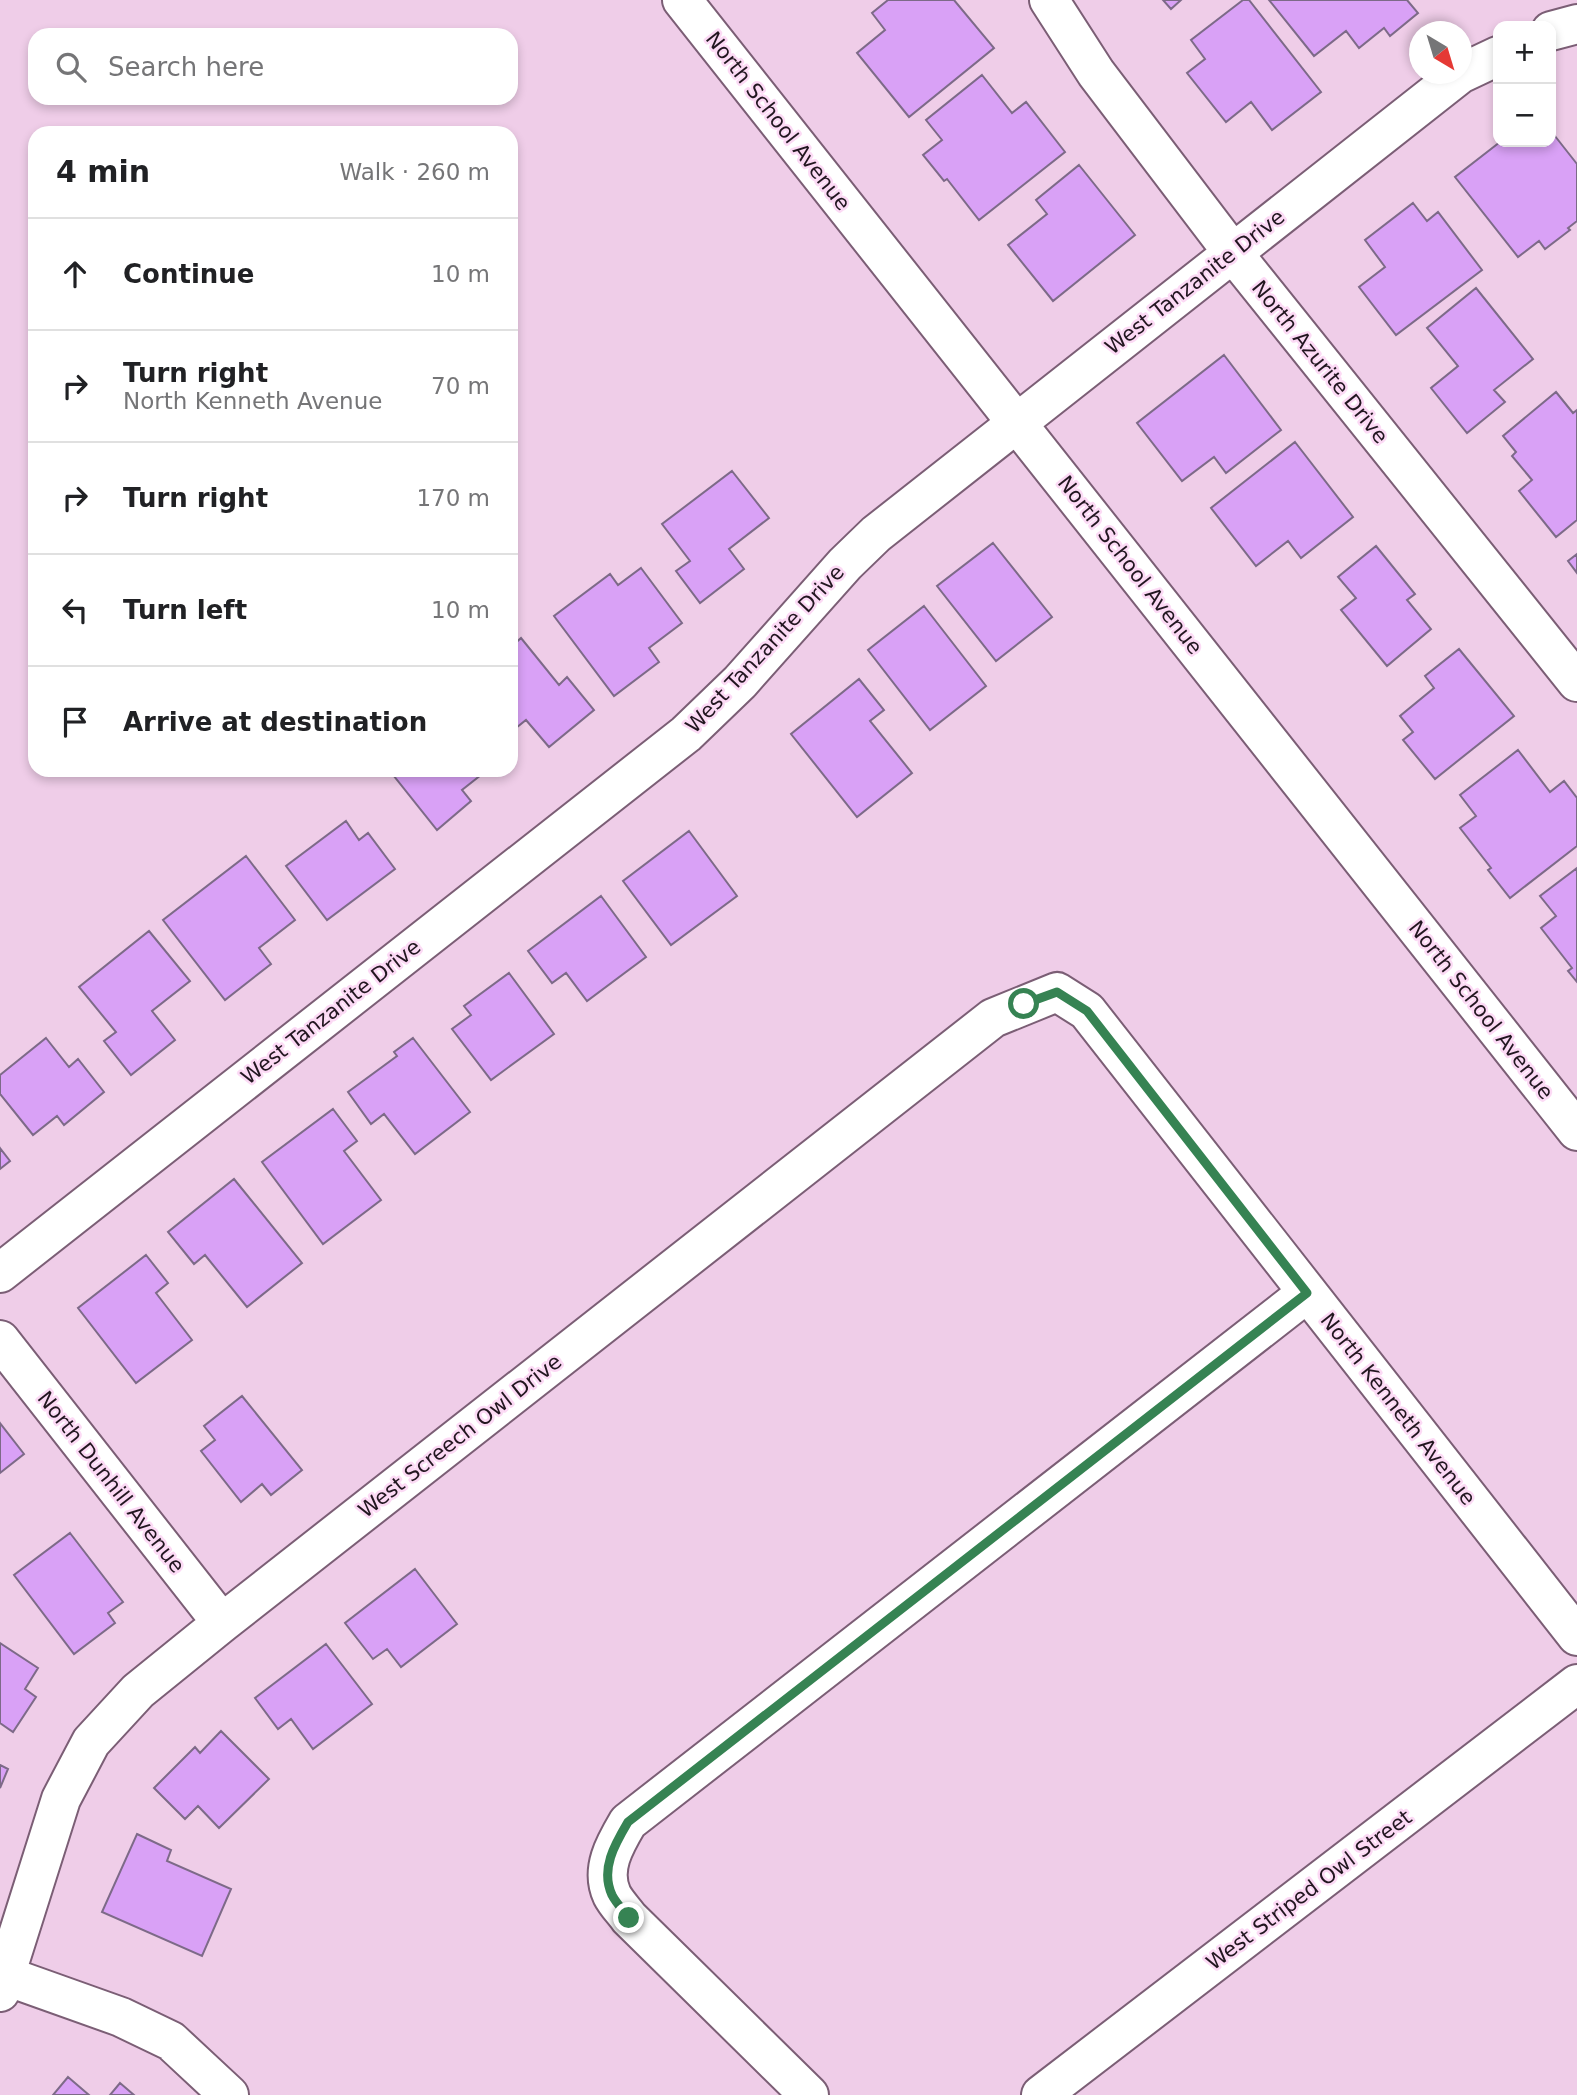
<!DOCTYPE html>
<meta charset="utf-8">
<style>
:root{--surface:#fff;--page:#f2f2f2;--text:#202124;--muted:#757577;--line:#e0e0e0}
body{margin:0;font-family:"DejaVu Sans",sans-serif;background:var(--page);color:var(--text)}
.controls{position:absolute;right:21px;top:21px;display:grid;overflow:hidden;border-radius:14px;box-shadow:0 4px 10px #0003}
.controls button{width:63px;height:63px;display:grid;place-items:center;padding:0;border:0;border-bottom:2px solid var(--line);background:var(--surface);color:var(--text);font:35px sans-serif}
.compass{position:absolute;left:1409px;top:21px;width:63px;height:63px;border-radius:50%;background:var(--surface);box-shadow:0 4px 10px #0003;rotate:142deg}
.stop{position:absolute;width:21px;height:21px;margin:-16px;border:5px solid #368353;border-radius:50%;background:#fff}
.stop.end{background:#368353;border-color:#fff;box-shadow:0 2px 7px #0008}
.list{margin:0;padding:0;list-style:none}
h2{display:flex;justify-content:space-between;align-items:center;height:91px;margin:0;padding:0 28px;font-size:30px}
h2 small{font-size:23px;font-weight:400;color:var(--muted)}
.list li{display:grid;grid-template-columns:46px 1fr auto;gap:21px;align-items:center;box-sizing:border-box;height:112px;padding:0 28px;border-top:2px solid var(--line)}
.list b{display:block;font-size:26px;white-space:nowrap}
.list p{margin:0;font-size:23px;white-space:nowrap;color:var(--muted)}
.list em{font-size:23px;font-style:normal;color:var(--muted)}
.icon{flex:none;width:38px;height:38px;fill:none;stroke:currentColor;stroke-width:2;stroke-linecap:round;stroke-linejoin:round}
.map{position:relative;flex:none;width:1577px;height:2095px;overflow:hidden}
.search{position:absolute;background:var(--surface);box-shadow:0 4px 10px #0003;left:28px;top:28px;width:490px;height:77px;display:flex;align-items:center;gap:18px;box-sizing:border-box;padding:0 24px;border-radius:21px;color:var(--muted);font-size:26px}
.panel{position:absolute;background:var(--surface);box-shadow:0 4px 10px #0003;left:28px;top:126px;width:490px;height:651px;border-radius:21px}
.map>svg:first-child{display:block}
.building{fill:#d9a1f6;stroke:#7d6a88;stroke-width:2}
.lines{fill:none;stroke-linecap:round;stroke-linejoin:round}
.minor-casing{stroke:#7b5e75;stroke-width:42}
.minor{stroke:#fff;stroke-width:38}
.route{stroke:#368353;stroke-width:9}
.labels{text-anchor:middle;dominant-baseline:central;stroke-width:5;stroke-linejoin:round;paint-order:stroke}
.street-label{font-size:21px;fill:#221620;stroke:#fcdaf5}
</style>
<div class="map">
<svg width="1577" height="2095" viewBox="0 0 1577 2095">
<rect width="100%" height="100%" fill="#efcde8"/>
<!-- building -->
<path class="building" d="M888,0H954L994,48L909,117L857,53L885,30L872,13Z
M1163,0H1181L1171,9Z
M1243,0H1249L1321,92L1272,130L1251,102L1226,122L1187,73L1205,59L1191,40Z
M1269,0H1407L1418,13L1390,36L1384,28L1359,48L1346,31L1314,56Z
M982,75L1012,113L1026,102L1065,152L979,220L947,179L944,181L923,155L942,140L926,120Z
M1551,131L1577,164V221L1568,228L1570,230L1545,249L1539,241L1518,257L1455,177L1500,142H1551Z
M1079,165L1135,235L1053,301L1008,245L1047,214L1036,200Z
M1413,203L1427,221L1438,212L1482,270L1396,335L1359,287L1385,267L1365,240Z
M1476,288L1533,359L1494,390L1505,402L1467,433L1431,388L1458,366L1427,328Z
M1224,355L1281,430L1226,473L1214,457L1182,481L1137,423Z
M1556,392L1573,413L1577,410V520L1556,537L1519,491L1532,480L1512,456L1516,452L1503,436Z
M1295,442L1353,517L1301,558L1288,541L1256,566L1211,508Z
M732,471L769,518L729,549L744,569L700,603L676,571L690,561L662,524Z
M993,543L1052,617L996,661L937,586Z
M1376,546L1415,594L1407,600L1431,629L1387,666L1341,610L1356,598L1338,577Z
M1577,554V573L1568,561Z
M641,568L682,623L649,648L659,662L614,696L554,616L610,574L618,585Z
M924,606L986,686L930,730L868,650Z
M521,638L559,685L567,677L594,710L549,747L526,720L511,732V647Z
M1459,649L1514,716L1435,779L1403,740L1413,732L1400,716L1434,688L1425,676Z
M859,679L884,710L870,721L912,773L857,817L791,734Z
M1518,750L1550,792L1564,781L1577,798V846L1510,898L1488,870L1491,868L1460,828L1476,816L1460,795Z
M391,770H486V771L462,790L471,801L437,830L390,771Z
M346,821L359,840L368,833L395,869L327,920L286,866Z
M689,831L737,896L671,945L623,881Z
M246,856L295,920L259,948L271,964L225,1000L163,920Z
M1577,868V982L1568,971L1572,968L1541,928L1556,916L1540,896Z
M601,896L646,957L587,1001L566,973L552,983L528,951Z
M149,931L190,981L152,1011L175,1040L131,1075L104,1041L116,1032L79,987Z
M509,973L554,1034L491,1080L452,1029L471,1015L464,1006Z
M46,1038L69,1067L78,1059L104,1092L64,1125L57,1116L33,1135L0,1094V1075Z
M413,1038L470,1112L415,1154L384,1114L371,1124L348,1092L397,1056L394,1052Z
M333,1109L357,1141L344,1151L381,1200L323,1244L262,1162Z
M0,1148L10,1161L0,1169Z
M234,1179L302,1263L247,1307L205,1255L194,1264L168,1232Z
M146,1255L168,1283L156,1293L192,1340L136,1383L78,1308Z
M242,1396L302,1470L271,1495L262,1484L241,1502L201,1451L215,1440L204,1426Z
M0,1423L24,1454L0,1473Z
M70,1533L123,1602L108,1613L115,1623L74,1654L14,1575Z
M415,1569L457,1624L401,1667L387,1649L373,1659L345,1623Z
M0,1643L38,1668L25,1689L36,1697L13,1732L0,1723Z
M326,1644L372,1704L313,1749L291,1719L278,1729L255,1698Z
M221,1731L269,1779L219,1828L198,1806L185,1819L154,1788L195,1747L200,1753Z
M0,1765L8,1769L0,1788Z
M137,1834L171,1850L167,1861L231,1889L202,1956L102,1912Z
M68,2077L89,2095H53Z
M120,2083L134,2095H110Z"/>
<g class="lines">
<defs>
<path id="minor" d="M682,0L1577,1131
M1049,0L1096,73L1233,253L1577,682
M1551,31L1577,24
M1462,73L1498,56
M0,1273L686,734L740,682L845,564L876,534L1460,74
M0,1340L222,1623
M6,1976L121,2017L171,2041L229,2095
M0,1992L61,1799L91,1742L138,1691L222,1623L993,1018L1057,992L1087,1011L1577,1636
M809,2095L629,1918C624,1911 616,1903 612,1895C600,1869 615,1844 628,1822L1307,1293
M1041,2095L1577,1684"/>
</defs>
<!-- minor casing -->
<use href="#minor" class="minor-casing"/>
<!-- minor -->
<use href="#minor" class="minor"/>
</g>
<g class="lines">
<!-- route -->
<path class="route" d="M629,1918C624,1911 616,1903 612,1895C600,1869 615,1844 628,1822L1307,1293L1087,1011L1057,992L1024,1004"/>
</g>
<g class="labels">
<!-- street labels -->
<g class="street-label">
<text transform="translate(778 121) rotate(52)">North School Avenue</text>
<text transform="translate(1195 282) rotate(-38)">West Tanzanite Drive</text>
<text transform="translate(1320 362) rotate(51)">North Azurite Drive</text>
<text transform="translate(1130 565) rotate(52)">North School Avenue</text>
<text transform="translate(765 649) rotate(-47)">West Tanzanite Drive</text>
<text transform="translate(1481 1010) rotate(52)">North School Avenue</text>
<text transform="translate(331 1012) rotate(-38)">West Tanzanite Drive</text>
<text transform="translate(1398 1409) rotate(52)">North Kenneth Avenue</text>
<text transform="translate(460 1436) rotate(-38)">West Screech Owl Drive</text>
<text transform="translate(111 1482) rotate(52)">North Dunhill Avenue</text>
<text transform="translate(1309 1890) rotate(-37)">West Striped Owl Street</text>
</g>
</g>
</svg>
<div class="controls">
<button>+</button>
<button>−</button>
</div>
<svg class="compass" viewBox="-18 -18 36 36"><path d="M0-13l5 13h-10z" fill="#e53935"/><path d="M0 13l5-13h-10z" fill="#757577"/></svg>
<div class="stop" style="left:1024px;top:1004px"></div>
<div class="stop end" style="left:629px;top:1918px"></div>
<div class="search"><svg class="icon" aria-label="search" viewBox="0 0 24 24"><circle cx="10" cy="10" r="6"/><path d="M15 15l6 6"/></svg>Search here</div>
<section class="panel">
<h2>4 min<small>Walk · 260 m</small></h2>
<ul class="list">
<li><svg class="icon" aria-label="ahead" viewBox="0 0 24 24"><path d="M12 20V5M6 11l6-6 6 6"/></svg><div><b>Continue</b></div><em>10 m</em></li>
<li><svg class="icon" aria-label="right" viewBox="0 0 24 24"><path d="M7 20v-9h11M14 6l5 5-5 5"/></svg><div><b>Turn right</b><p>North Kenneth Avenue</p></div><em>70 m</em></li>
<li><svg class="icon" aria-label="right" viewBox="0 0 24 24"><path d="M7 20v-9h11M14 6l5 5-5 5"/></svg><div><b>Turn right</b></div><em>170 m</em></li>
<li><svg class="icon" aria-label="left" viewBox="0 0 24 24"><path d="M17 20v-9H6M10 6l-5 5 5 5"/></svg><div><b>Turn left</b></div><em>10 m</em></li>
<li><svg class="icon" aria-label="arrive" viewBox="0 0 24 24"><path d="M6 21V4h12l-3 4 3 4H6"/></svg><div><b>Arrive at destination</b></div></li>
</ul>
</section>
</div>
